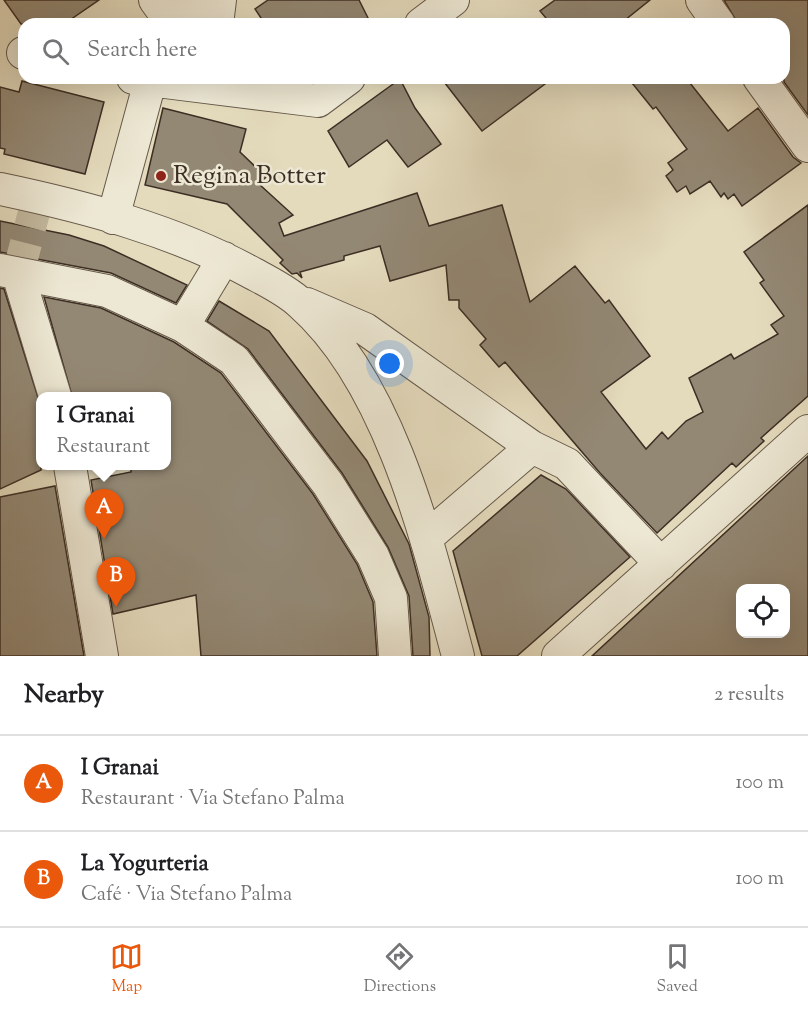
<!DOCTYPE html>
<meta charset="utf-8">
<style>
:root{--surface:#fff;--page:#f6f6f6;--text:#202124;--muted:#757577;--line:#e0e0e0;--accent:#ea580c}
body{margin:0;font-family:"Sorts Mill Goudy",serif;background:var(--page);color:var(--text)}
.controls{position:absolute;right:18px;bottom:18px;display:grid;overflow:hidden;border-radius:12px;box-shadow:0 6px 24px #0002}
.controls button{width:54px;height:54px;display:grid;place-items:center;padding:0;border:0;border-bottom:2px solid var(--line);background:var(--surface);color:var(--text);font:30px sans-serif}
.you{position:absolute;left:390px;top:364px;width:21px;height:21px;margin:-15px;border:4px solid #fff;border-radius:50%;background:#1a73e8;box-shadow:0 0 0 9px #1a73e833}
.badge{display:grid;place-items:center;width:39px;height:39px;border-radius:50%;background:var(--accent);color:#fff;font-size:20px;font-weight:700}
.pin{position:absolute;translate:-50% -50px;filter:drop-shadow(0 2px 3px #0008)}
.pin::after{content:'';position:absolute;top:32px;width:21px;height:18px;background:inherit;clip-path:polygon(0 0,100% 0,50% 100%)}
.popup{position:absolute;left:36px;top:392px;width:135px;height:78px;box-sizing:border-box;display:grid;place-content:center;border-radius:12px;background:var(--surface);filter:drop-shadow(0 2px 4px #0005);font-size:20px;white-space:nowrap;color:var(--muted)}
.popup b{font-size:22px;color:var(--text)}
.popup::after{content:'';position:absolute;left:50%;top:100%;margin-left:-12px;border:12px solid transparent;border-top-color:var(--surface)}
.list{margin:0;padding:0;list-style:none}
h2{display:flex;justify-content:space-between;align-items:center;height:78px;margin:0;padding:0 24px;font-size:26px}
h2 small{font-size:20px;font-weight:400;color:var(--muted)}
.list li{display:grid;grid-template-columns:39px 1fr auto;gap:18px;align-items:center;box-sizing:border-box;height:96px;padding:0 24px;border-top:2px solid var(--line)}
.list b{display:block;font-size:22px;white-space:nowrap}
.list p{margin:0;font-size:20px;white-space:nowrap;color:var(--muted)}
.list em{font-size:20px;font-style:normal;color:var(--muted)}
.icon{flex:none;width:33px;height:33px;fill:none;stroke:currentColor;stroke-width:2;stroke-linecap:round;stroke-linejoin:round}
.map{position:relative;flex:none;width:808px;height:656px;overflow:hidden}
.search{position:absolute;background:var(--surface);box-shadow:0 6px 24px #0002;left:18px;right:18px;top:18px;height:66px;display:flex;align-items:center;gap:15px;box-sizing:border-box;padding:0 21px;border-radius:18px;color:var(--muted);font-size:22px}
.sheet{height:270px;background:var(--surface)}
nav{display:flex;justify-content:space-around;align-items:center;box-sizing:border-box;height:84px;border-top:2px solid var(--line);background:var(--surface);font-size:16px;color:var(--muted)}
nav a{display:grid;justify-items:center;gap:3px}
nav .on{color:var(--accent)}
.map>svg:first-child{display:block}
.building{fill:#938874;stroke:#3c2e24;stroke-width:1.5;fill-rule:evenodd}
.lines{fill:none;stroke-linecap:round;stroke-linejoin:round}
.minor-tunnel{stroke:#c2b89e;stroke-width:32;stroke-dasharray:32 16;stroke-linecap:butt}
.minor-casing{stroke:#66594a;stroke-width:34}
.minor{stroke:#ede8d4;stroke-width:32}
.poi-dot{fill:#8f2418;stroke:#ede8d4;stroke-width:2}
.labels{text-anchor:middle;dominant-baseline:central;stroke-width:5;stroke-linejoin:round;paint-order:stroke}
.poi-label{font-size:26px;fill:#3c2e24;stroke:#ede8d4;text-anchor:start}
</style>
<div class="map">
<svg width="808" height="656" viewBox="0 0 808 656">
<rect width="100%" height="100%" fill="#e4dbbd"/>
<filter id="stains"><feTurbulence type="fractalNoise" baseFrequency=".00333" numOctaves="4"/><feColorMatrix values="0 0 0 0 .2 0 0 0 0 .09 0 0 0 0 .02 0 0 0 .5 -.17"/></filter>
<radialGradient id="worn" r=".72"><stop offset=".6" stop-color="#630" stop-opacity="0"/><stop offset="1" stop-color="#630" stop-opacity=".3"/></radialGradient>
<!-- building -->
<path class="building" d="M4,0H99L64,24H21Z
M268,0H359L371,24H265L255,9Z
M555,0H650L620,24H551L540,11Z
M724,0H808V115L784,82V24H738Z
M441,78H553L482,131Z
M628,78H686L728,131L758,108L793,157L801,163L742,206L734,194L728,199L724,193L721,197L710,181L690,194L686,186L677,192L666,176L673,170L668,163L687,149L656,107L653,109Z
M400,79L415,108L441,144L408,167L387,140L349,167L328,131Z
M22,81L104,102L85,174L4,154L5,149L0,148V87L19,92Z
M163,108L246,129L240,152L266,177L259,184L293,215L279,223L284,236L417,193L429,226L502,205L530,302L575,266L605,303L609,300L650,356L601,392L646,449L662,432L668,439L686,421L703,412L689,378L731,354L734,359L778,334L771,325L784,316L760,283L764,280L744,252L808,205V396L761,438L764,441L736,467L732,463L657,533L600,473L505,362L499,367L480,345L486,339L459,308V300H449L446,265L390,281L380,246L344,256V260L300,272L302,278L297,273L292,274L280,263L283,260L227,204L145,185Z
M0,221L69,235L104,246L187,285L176,303L111,273L0,252Z
M0,288L4,289L41,407V470L0,489Z
M44,297L101,308L174,342L221,373L313,494L357,564L373,602L377,656H201L196,595L113,614L91,480L131,472V465H167V396H72Z
M219,301L269,331L367,461L409,544L429,617L430,656H413L409,596L388,547L342,473L248,349L207,321Z
M808,456V656H592ZM741,588H786V633H741Z
M541,475L566,489L630,557L517,656H482L453,551Z
M55,486L84,656H0V497Z"/>
<g class="lines">
<!-- minor-tunnel -->
<path class="minor-tunnel" d="M18,274L38,197"/>
<defs>
<path id="minor" d="M155,0L171,22L200,0
M702,0L719,24
M217,24L220,0
M421,24L453,0
M23,53H24
M133,78L318,101L349,78
M759,78L808,146
M0,189C86,207 176,231 254,274C269,282 287,291 300,303C391,383 428,543 458,656
M113,218L151,78
M0,270L107,291L183,326L234,360L328,484L373,556L391,598L395,656
M18,274L55,396
M307,304L365,329L532,447L567,464L661,564
M183,326L224,258
M70,466L102,656
M426,538L532,447
M558,656L808,431"/>
</defs>
<!-- minor casing -->
<use href="#minor" class="minor-casing"/>
<!-- minor -->
<use href="#minor" class="minor"/>
</g>
<!-- markers -->
<circle class="poi-dot" cx="161" cy="176" r="6"/>
<g class="labels">
<!-- poi labels -->
<g class="poi-label">
<text x="173" y="176">Regina Botter</text>
</g>
</g>
<rect width="100%" height="100%" filter="url(#stains)"/>
<rect width="100%" height="100%" fill="url(#worn)"/>
</svg>
<div class="controls">
<button><svg class="icon" aria-label="locate" viewBox="0 0 24 24"><circle cx="12" cy="12" r="6"/><path d="M12 2v4M12 18v4M2 12h4M18 12h4"/></svg></button>
</div>
<div class="you"></div>
<div class="pin badge" style="left:104px;top:539px">A</div>
<div class="popup"><b>I Granai</b>Restaurant</div>
<div class="pin badge" style="left:116px;top:607px">B</div>
<div class="search"><svg class="icon" aria-label="search" viewBox="0 0 24 24"><circle cx="10" cy="10" r="6"/><path d="M15 15l6 6"/></svg>Search here</div>
</div>
<section class="sheet">
<h2>Nearby<small>2 results</small></h2>
<ul class="list">
<li><span class="badge">A</span><div><b>I Granai</b><p>Restaurant · Via Stefano Palma</p></div><em>100 m</em></li>
<li><span class="badge">B</span><div><b>La Yogurteria</b><p>Café · Via Stefano Palma</p></div><em>100 m</em></li>
</ul>
</section>
<nav>
<a class="on"><svg class="icon" aria-label="map" viewBox="0 0 24 24"><path d="M3 6l6-2 6 2 6-2v14l-6 2-6-2-6 2zM9 4v14M15 6v14"/></svg>Map</a>
<a><svg class="icon" aria-label="directions" viewBox="0 0 24 24"><path d="M12 3l9 9-9 9-9-9zM9 14v-3h6M13 9l2 2-2 2"/></svg>Directions</a>
<a><svg class="icon" aria-label="saved" viewBox="0 0 24 24"><path d="M7 4h10v16l-5-4-5 4z"/></svg>Saved</a>
</nav>
